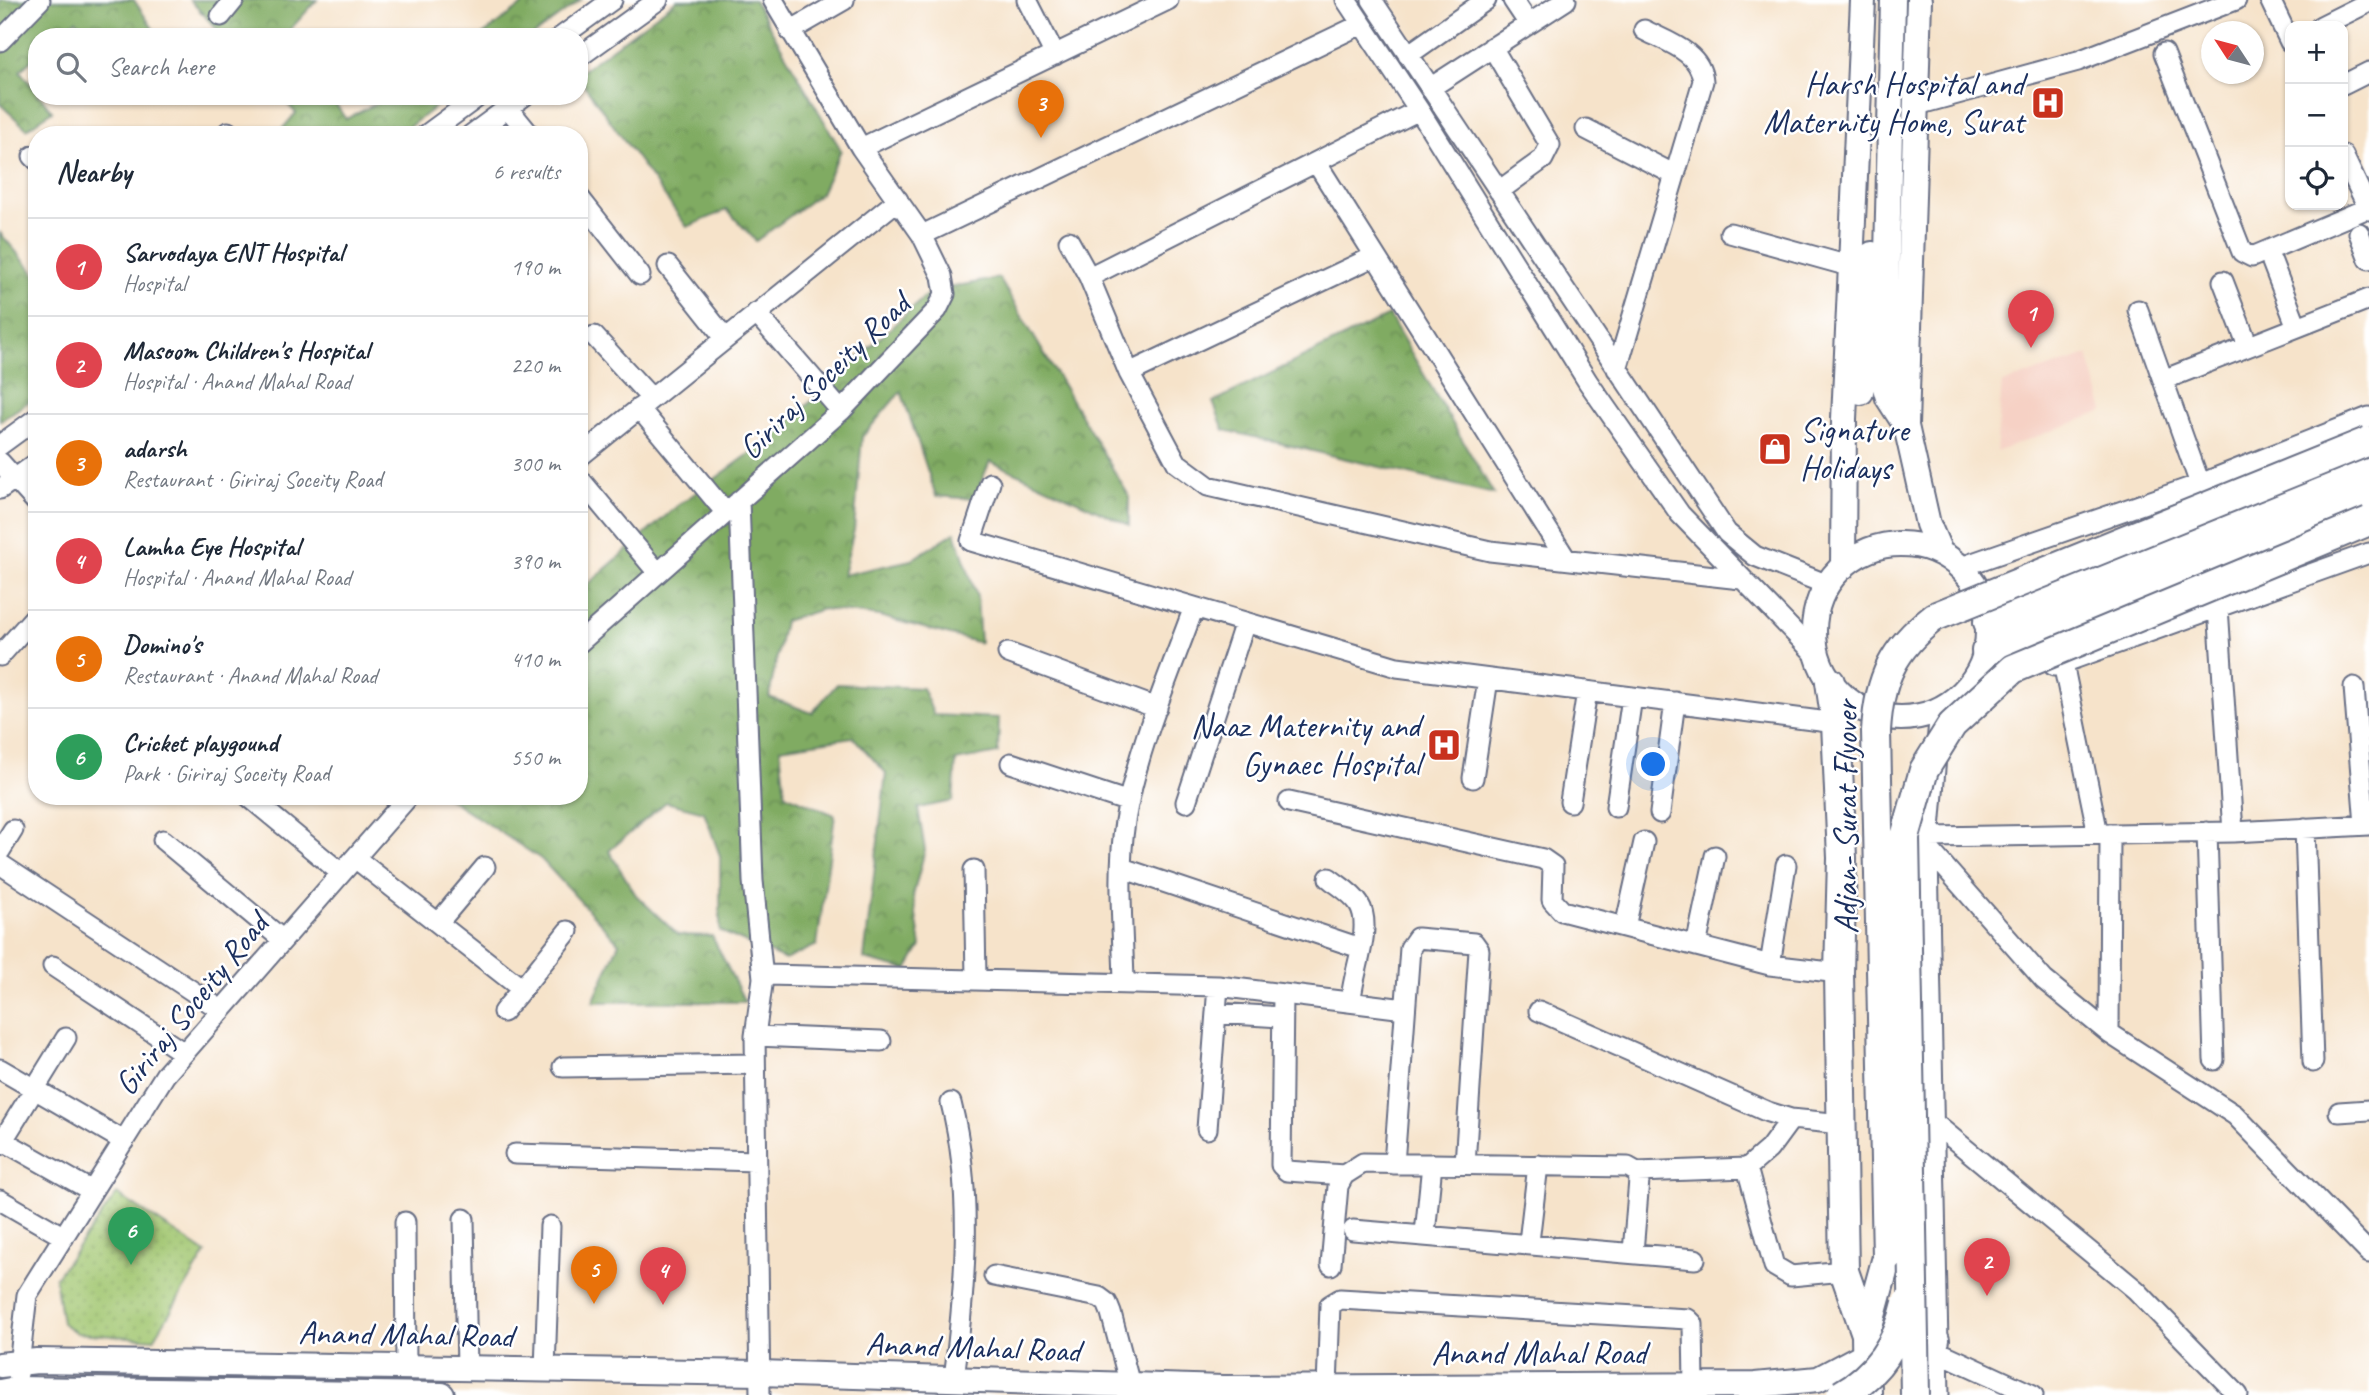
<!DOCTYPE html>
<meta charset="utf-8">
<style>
:root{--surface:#fff;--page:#f6f6f7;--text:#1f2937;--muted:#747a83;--line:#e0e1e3;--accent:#ea580c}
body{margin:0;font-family:Caveat,sans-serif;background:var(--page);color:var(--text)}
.controls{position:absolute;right:21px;top:21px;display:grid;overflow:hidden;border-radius:14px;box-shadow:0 2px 5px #0004}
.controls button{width:63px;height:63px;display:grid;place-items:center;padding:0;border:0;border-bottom:2px solid var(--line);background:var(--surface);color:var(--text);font:35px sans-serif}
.compass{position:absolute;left:2201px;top:21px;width:63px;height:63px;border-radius:50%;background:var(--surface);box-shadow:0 2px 5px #0004;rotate:306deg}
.you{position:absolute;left:1654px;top:765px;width:24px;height:24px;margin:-18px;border:5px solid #fff;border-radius:50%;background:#1a73e8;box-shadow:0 0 0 10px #1a73e833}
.badge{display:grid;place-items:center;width:46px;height:46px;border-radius:50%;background:var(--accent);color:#fff;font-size:23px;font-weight:700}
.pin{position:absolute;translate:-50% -58px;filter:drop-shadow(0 2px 4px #0008)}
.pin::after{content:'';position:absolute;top:37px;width:24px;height:21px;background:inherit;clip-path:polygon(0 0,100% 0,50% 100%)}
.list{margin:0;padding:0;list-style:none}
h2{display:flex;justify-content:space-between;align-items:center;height:91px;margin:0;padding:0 28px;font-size:30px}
h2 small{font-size:23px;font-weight:400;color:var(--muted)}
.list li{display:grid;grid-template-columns:46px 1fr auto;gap:21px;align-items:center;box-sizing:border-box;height:98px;padding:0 28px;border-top:2px solid var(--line)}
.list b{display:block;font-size:26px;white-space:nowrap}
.list p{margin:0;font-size:23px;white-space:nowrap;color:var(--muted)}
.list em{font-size:23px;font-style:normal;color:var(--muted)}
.icon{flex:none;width:38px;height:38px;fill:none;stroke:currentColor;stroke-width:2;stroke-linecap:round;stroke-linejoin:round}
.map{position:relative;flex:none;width:2369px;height:1395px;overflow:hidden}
.search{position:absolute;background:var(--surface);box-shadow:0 2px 5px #0004;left:28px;top:28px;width:560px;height:77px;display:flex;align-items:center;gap:18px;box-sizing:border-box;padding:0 24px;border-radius:28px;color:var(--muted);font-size:26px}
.panel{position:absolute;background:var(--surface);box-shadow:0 2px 5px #0004;left:28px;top:126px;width:560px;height:679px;border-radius:28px}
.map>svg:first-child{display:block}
.built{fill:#f6d1c5}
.grass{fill:url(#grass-dots);stroke:#5e7a67;stroke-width:2}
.forest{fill:url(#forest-crowns);stroke:#4e6d60;stroke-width:2}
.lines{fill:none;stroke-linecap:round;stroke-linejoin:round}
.minor-casing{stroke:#686e84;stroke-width:23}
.major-casing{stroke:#686e84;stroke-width:28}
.highway-casing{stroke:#686e84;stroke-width:32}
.minor{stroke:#fff;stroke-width:19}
.major{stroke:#fff;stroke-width:24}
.highway{stroke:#fff;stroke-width:28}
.highway-bridge-casing{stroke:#686e84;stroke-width:32;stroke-linecap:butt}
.highway-bridge{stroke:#fff;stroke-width:28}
.labels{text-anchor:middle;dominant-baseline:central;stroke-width:5;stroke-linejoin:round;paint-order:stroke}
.poi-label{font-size:33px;fill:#1b2f5e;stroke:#fff;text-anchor:end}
.street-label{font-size:33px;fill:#1b2f5e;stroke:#fff}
</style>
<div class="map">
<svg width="2369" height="1395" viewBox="0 0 2369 1395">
<defs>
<pattern id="grass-dots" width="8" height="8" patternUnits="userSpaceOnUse" patternTransform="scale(1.75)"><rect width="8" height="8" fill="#a1c670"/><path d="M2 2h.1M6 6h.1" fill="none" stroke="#8aaa63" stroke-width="1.8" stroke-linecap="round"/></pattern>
<pattern id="forest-crowns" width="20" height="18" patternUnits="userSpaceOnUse" patternTransform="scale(1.75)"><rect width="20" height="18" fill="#80ab62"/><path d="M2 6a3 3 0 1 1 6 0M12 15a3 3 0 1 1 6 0" fill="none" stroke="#688c54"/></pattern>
</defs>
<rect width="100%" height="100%" fill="#fff"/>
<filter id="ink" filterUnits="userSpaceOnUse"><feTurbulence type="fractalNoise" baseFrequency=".0143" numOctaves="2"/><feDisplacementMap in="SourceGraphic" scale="14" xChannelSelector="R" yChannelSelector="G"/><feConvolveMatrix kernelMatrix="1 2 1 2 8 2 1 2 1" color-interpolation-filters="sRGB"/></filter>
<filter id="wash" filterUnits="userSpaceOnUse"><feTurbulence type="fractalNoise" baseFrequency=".00686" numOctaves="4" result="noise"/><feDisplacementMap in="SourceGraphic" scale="28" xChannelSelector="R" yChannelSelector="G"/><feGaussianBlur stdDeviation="1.57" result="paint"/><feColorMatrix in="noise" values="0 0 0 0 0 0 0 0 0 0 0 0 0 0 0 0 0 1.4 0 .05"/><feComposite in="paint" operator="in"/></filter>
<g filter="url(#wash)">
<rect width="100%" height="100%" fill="#f6e3ca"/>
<!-- built -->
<path class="built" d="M2088,355L2104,411L1996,452L2002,383Z"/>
<!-- grass -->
<path class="grass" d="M117,1194L206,1253L154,1339L77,1333L62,1323L55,1278Z"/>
<!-- forest -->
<path class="forest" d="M0,0H134L156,33L152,37H92L76,20L57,37H37V55L20,71L37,92V96H40L52,111L27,129L0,104Z
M190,0H317L286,34L288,37H224Z
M529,0H581L531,37H480Z
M677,0H754L841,150L821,193L756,241L727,210L687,227L579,78V73Z
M280,96H330L346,119L391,96H450L398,135H277L296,113Z
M0,233L37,276V396L0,421Z
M999,278L1129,496V525L990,461L974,499L936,496L901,391L862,437L854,530L843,575L911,560L955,532L977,597L980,643L879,616L823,609L784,621L769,697L812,713L837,684L922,688L934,715L999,718L998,753L956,761L953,801L918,808L925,850L913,896L921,946L907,970L864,959L886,773L853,737L780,748L785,794L835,815L817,945L785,960L720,931V856L704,812L666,802L609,851L636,895L678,935L712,936L745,1002H593L619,943L541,859L445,796H579V592L676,507L770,439L931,291Z
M1389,315L1494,494L1224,430L1213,402Z"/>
</g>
<g filter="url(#ink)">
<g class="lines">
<defs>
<path id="minor" d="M1027,0L1055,55
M1346,0L1419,110L1588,382L1680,514L1818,657
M1372,0L1727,533L1755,556L1828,585
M1513,0L1529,24
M2270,0L2290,42
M221,16L234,0
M2321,26L2369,2
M790,31L844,0
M561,37L612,0
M0,41L40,0
M1492,47L1550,145L1543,159L1499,191
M2164,53L2242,252L2252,257L2368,208
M1408,55L1486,0
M579,57L658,0
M2343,85L2369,72
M1430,88L1566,0
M1917,105L2078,61L2236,0
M508,108L530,135
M1586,129L1675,175
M226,135L228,132
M426,135L479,96
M471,135L524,96
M861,148L1168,0
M2343,155L2369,210
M33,156L37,160
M1316,162L1566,559
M579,197L640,275
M1730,233L1849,266
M2359,233L2369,259
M922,235L1362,24
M1069,241L1089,277L1129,373L1177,463L1208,486L1490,551L1741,579
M2272,262L2297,327
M668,266L725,338
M1089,277L1419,110
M2223,281L2248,346
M2138,310L2200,484
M756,313L841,411
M594,336L651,398
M1617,369L1703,81C1701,52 1667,42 1644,30
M1129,373L1375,256
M2163,380L2369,299
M639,408L726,513
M0,445L37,418
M579,457L898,200
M0,462L37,503
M579,478L658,573
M990,483L971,541L1397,667L1836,723
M0,489L37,463
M739,501L753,881L763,978L755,1036L760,1395
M1961,567L2200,484L2369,417
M2218,607L2233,832
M579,643L841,411L937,310L945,294L942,276L922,235L861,148L773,0
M1008,653L1157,708
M0,656L37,614
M2063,663L2098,834
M2054,666L2369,553
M2354,687L2365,825
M1011,763L1129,802
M1473,778L1488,679
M248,796L341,873
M1186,802L1245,622
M1289,802L1543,859L1553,866L1552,900L1562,911L1770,965L1839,973
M1570,802L1587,691
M1616,807L1632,697
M1660,813L1675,702
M2305,828L2313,1062
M2207,832L2214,1060
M1930,837L2233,832L2369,825
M163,840L283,940
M1929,849L2044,980L2109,1033L2235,1115L2369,1253
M0,851L13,830
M355,858L522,989L568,931
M0,864L221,1010
M1122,868L1360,948
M974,870L976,979
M1329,878C1339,886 1352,893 1359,904C1374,928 1351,976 1351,1002
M438,923L485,867
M1625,927L1644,842
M1696,946L1715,856
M1770,965L1786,865
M53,966L184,1053
M763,978L767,975L1218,986L1405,1009
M1124,983C1123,930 1117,874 1125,821C1137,748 1169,676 1194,607
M1283,994L1281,1165L1287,1171L1344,1175
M1539,1011L1768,1112L1791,1119L1842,1124
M503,1012L522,989
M1216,1013L1282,1017
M2109,1033L2110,834
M755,1036L881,1041
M563,1067L755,1064
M0,1069L124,1141
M951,1103C974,1193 965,1288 954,1379
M2339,1112L2369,1110
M1933,1122L2136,1290L2238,1395
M1207,1129L1218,986
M0,1139L92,1191
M0,1145L66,1038
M515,1154L756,1161
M1394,1164L1410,948L1417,938L1474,943L1479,950L1465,1164
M1747,1168L1774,1266L1791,1276L1844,1271
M1637,1172L1747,1168L1769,1149L1791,1119
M0,1200L64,1237
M464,1219L467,1368
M405,1222L406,1367
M1353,1230L1695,1259
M1425,1234L1432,1164
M1529,1242L1538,1165
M1331,1265L1338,1186L1344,1175L1363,1163L1628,1167L1637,1172L1639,1180L1633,1252
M994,1276L1099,1297L1107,1303L1111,1313L1130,1385
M1937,1351L2033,1395
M545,1370L550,1226
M18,1374L27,1295L165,1075L409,796
M1327,1388L1330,1305L1340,1299L1688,1319L1693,1324L1694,1385
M1939,1395L1928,854L1940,708"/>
<path id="major" d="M1893,0L1884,384L1888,398L1906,426
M1919,0L1906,426L1928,524L1940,552
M1861,392L1872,254
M1814 631a87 87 0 1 1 174 0a87 87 0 1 1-174 0Z
M1843,567L1844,419L1863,0
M0,1365L37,1361L760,1373L1223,1388L1755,1385L1818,1379L1865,1354L1937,1340
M0,1392L16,1389L442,1395"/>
<path id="highway" d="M1988,622L2369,469
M1986,651L2369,494
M1830,682L1836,723L1842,858L1839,973L1844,1271L1866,1334L1867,1395
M1866,1334L1887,1257"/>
</defs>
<!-- minor casing -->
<use href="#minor" class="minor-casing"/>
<!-- major casing -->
<use href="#major" class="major-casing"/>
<!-- highway casing -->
<use href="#highway" class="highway-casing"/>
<!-- minor -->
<use href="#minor" class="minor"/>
<!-- major -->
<use href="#major" class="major"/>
<!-- highway -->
<use href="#highway" class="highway"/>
<defs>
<path id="highway-bridge" d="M1887,1257L1876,731C1879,679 1893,649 1934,617L2369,441
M1841,1395C1877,1375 1898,1343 1907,1303
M1915,1395L1905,837L1924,770L1952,725L2013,669L2369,521"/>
</defs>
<!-- highway-bridge casing -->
<use href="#highway-bridge" class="highway-bridge-casing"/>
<!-- highway-bridge -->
<use href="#highway-bridge" class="highway-bridge"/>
</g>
</g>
<!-- icons -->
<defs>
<symbol id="hospital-square" viewBox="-11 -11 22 22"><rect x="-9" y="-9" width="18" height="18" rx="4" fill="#c8321e" stroke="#fff"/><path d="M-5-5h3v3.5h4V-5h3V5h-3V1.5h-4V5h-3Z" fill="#fff"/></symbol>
<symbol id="shop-square" viewBox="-11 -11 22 22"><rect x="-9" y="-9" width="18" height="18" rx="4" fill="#c8321e" stroke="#fff"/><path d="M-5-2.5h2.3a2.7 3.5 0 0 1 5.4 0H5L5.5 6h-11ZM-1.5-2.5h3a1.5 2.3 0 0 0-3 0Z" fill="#fff"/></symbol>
</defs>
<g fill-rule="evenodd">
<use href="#hospital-square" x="2029" y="84" width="38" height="38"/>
<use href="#shop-square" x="1756" y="430" width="38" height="38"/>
<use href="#hospital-square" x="1425" y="726" width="38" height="38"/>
</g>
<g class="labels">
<!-- poi labels -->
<g class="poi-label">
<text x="2024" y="84">Harsh Hospital and<tspan x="2024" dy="38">Maternity Home, Surat</tspan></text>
<text x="1800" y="430" text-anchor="start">Signature<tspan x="1800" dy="38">Holidays</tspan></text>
<text x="1420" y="726">Naaz Maternity and<tspan x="1420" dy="38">Gynaec Hospital</tspan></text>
</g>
<!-- street labels -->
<g class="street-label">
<text transform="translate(824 376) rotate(-44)">Giriraj Soceity Road</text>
<text transform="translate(1846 817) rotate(-90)">Adjan- Surat Flyover</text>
<text transform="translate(191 1004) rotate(-51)">Giriraj Soceity Road</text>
<text transform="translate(406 1334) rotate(1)">Anand Mahal Road</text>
<text transform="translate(973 1347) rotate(2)">Anand Mahal Road</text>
<text x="1539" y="1353">Anand Mahal Road</text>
</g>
</g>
</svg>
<div class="controls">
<button>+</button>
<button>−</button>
<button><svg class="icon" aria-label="locate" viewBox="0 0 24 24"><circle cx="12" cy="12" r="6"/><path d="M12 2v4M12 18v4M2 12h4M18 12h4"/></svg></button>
</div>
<svg class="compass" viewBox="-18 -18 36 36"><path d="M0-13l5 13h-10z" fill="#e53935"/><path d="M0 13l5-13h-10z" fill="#747a83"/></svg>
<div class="you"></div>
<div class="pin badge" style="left:2031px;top:348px;background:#e0444e">1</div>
<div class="pin badge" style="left:1987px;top:1296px;background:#e0444e">2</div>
<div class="pin badge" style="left:1041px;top:138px;background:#e8710a">3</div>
<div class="pin badge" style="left:663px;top:1305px;background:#e0444e">4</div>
<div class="pin badge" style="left:594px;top:1304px;background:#e8710a">5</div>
<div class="pin badge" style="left:131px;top:1265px;background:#2e9e5b">6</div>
<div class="search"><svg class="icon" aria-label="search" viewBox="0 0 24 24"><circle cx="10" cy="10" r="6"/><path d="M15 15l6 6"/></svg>Search here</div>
<section class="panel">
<h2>Nearby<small>6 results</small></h2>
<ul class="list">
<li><span class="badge" style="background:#e0444e">1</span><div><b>Sarvodaya ENT Hospital</b><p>Hospital</p></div><em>190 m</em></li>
<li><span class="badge" style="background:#e0444e">2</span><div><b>Masoom Children's Hospital</b><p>Hospital · Anand Mahal Road</p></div><em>220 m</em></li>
<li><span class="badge" style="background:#e8710a">3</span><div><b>adarsh</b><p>Restaurant · Giriraj Soceity Road</p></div><em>300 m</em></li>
<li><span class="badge" style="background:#e0444e">4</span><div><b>Lamha Eye Hospital</b><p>Hospital · Anand Mahal Road</p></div><em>390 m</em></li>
<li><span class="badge" style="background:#e8710a">5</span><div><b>Domino's</b><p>Restaurant · Anand Mahal Road</p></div><em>410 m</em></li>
<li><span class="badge" style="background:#2e9e5b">6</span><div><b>Cricket playgound</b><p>Park · Giriraj Soceity Road</p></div><em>550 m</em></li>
</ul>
</section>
</div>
